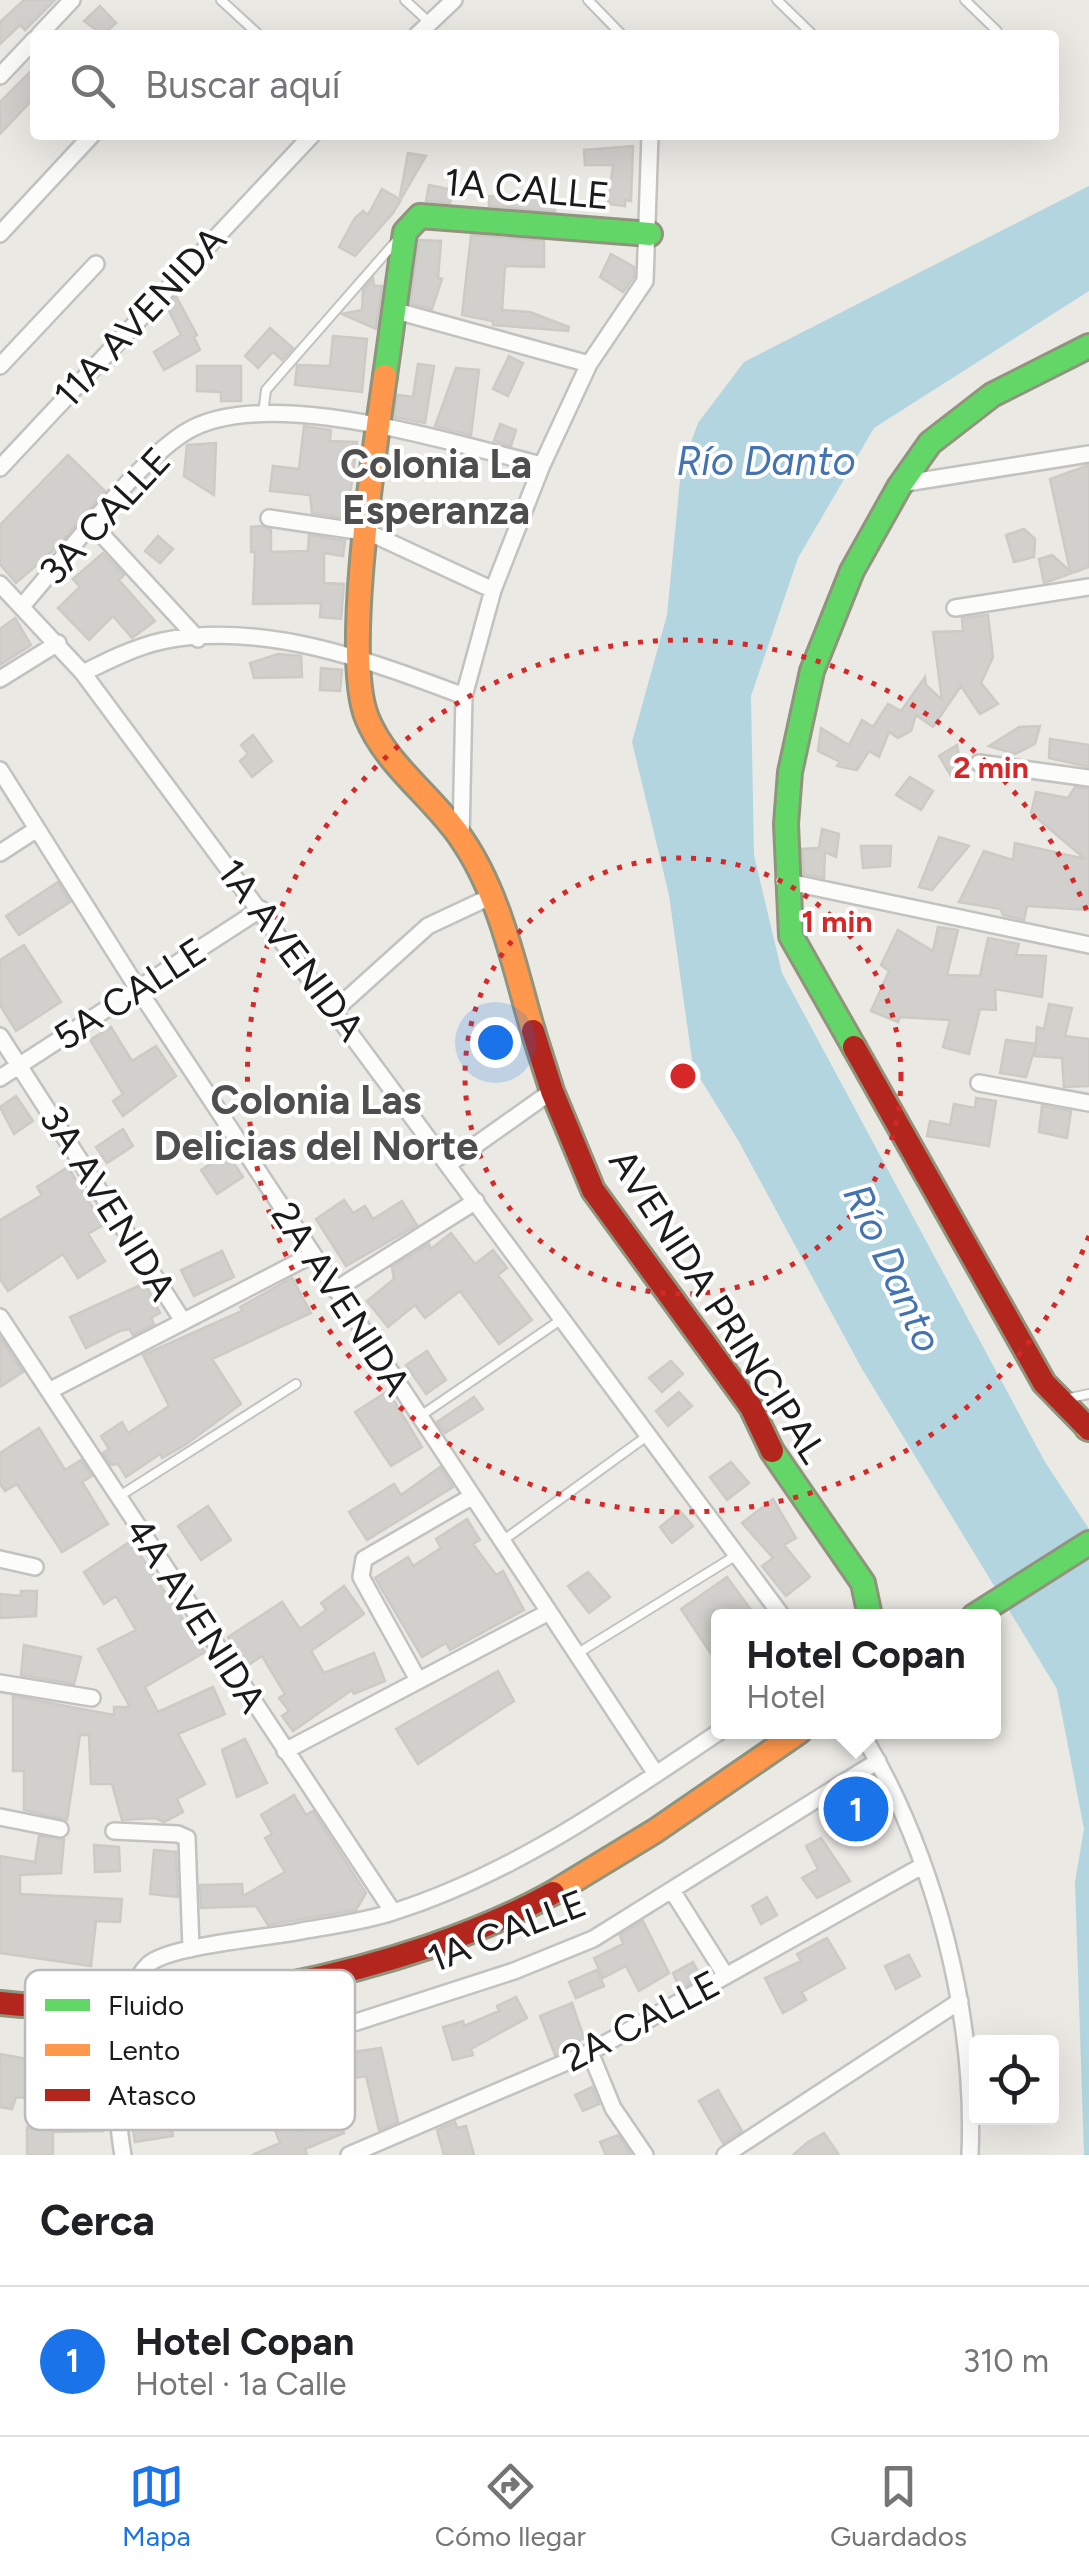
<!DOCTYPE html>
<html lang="es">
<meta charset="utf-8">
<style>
:root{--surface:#fff;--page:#f2f2f2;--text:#202124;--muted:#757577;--line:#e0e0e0;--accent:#1a73e8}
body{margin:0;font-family:Figtree,sans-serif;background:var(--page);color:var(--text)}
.controls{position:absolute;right:30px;bottom:30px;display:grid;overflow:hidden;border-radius:10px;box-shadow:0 10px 40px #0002}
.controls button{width:90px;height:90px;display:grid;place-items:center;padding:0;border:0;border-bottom:2px solid var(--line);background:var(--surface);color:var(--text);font:50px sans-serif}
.you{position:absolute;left:495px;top:1042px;width:35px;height:35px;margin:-25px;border:8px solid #fff;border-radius:50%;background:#1a73e8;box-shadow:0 0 0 15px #1a73e833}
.badge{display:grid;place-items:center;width:65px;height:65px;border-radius:50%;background:var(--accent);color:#fff;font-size:32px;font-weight:700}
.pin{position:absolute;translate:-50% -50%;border:5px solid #fff;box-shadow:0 2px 10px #0006}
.popup{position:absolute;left:711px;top:1609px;width:290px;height:130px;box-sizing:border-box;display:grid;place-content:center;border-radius:10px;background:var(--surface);filter:drop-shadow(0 2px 8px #0005);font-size:32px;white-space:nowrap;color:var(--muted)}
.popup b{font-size:38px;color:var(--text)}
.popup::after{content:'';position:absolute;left:50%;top:100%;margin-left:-20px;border:20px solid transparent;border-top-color:var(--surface)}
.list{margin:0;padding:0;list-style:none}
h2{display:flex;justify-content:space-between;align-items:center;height:130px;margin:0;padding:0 40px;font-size:42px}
h2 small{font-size:32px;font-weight:400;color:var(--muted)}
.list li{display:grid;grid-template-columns:65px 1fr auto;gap:30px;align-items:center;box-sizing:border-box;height:150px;padding:0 40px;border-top:2px solid var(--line)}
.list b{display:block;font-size:38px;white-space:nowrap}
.list p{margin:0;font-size:32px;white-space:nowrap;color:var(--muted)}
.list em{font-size:32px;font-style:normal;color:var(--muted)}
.icon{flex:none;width:55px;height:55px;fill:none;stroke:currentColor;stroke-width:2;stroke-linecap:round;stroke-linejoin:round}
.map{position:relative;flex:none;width:1089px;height:2155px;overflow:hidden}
.search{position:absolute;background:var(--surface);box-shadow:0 10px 40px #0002;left:30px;right:30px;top:30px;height:110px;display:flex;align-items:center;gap:25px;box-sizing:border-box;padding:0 35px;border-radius:10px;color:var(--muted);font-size:38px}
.sheet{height:280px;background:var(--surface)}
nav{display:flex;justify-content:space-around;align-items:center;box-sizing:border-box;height:140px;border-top:2px solid var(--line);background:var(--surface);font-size:28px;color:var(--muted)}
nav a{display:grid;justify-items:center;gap:5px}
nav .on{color:var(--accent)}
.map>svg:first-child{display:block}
.water{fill:#b3d5e0}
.building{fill:#d2d0cc;stroke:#cdcac5;stroke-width:2.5}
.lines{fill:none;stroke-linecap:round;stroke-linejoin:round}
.lane-casing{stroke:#c2c2c0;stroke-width:12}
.street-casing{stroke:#c2c2c0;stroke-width:20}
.fast-casing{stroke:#91947c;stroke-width:28}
.slow-casing{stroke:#91947c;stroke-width:28}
.jam-casing{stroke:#91947c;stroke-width:28}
.lane{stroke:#fcfcfb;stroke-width:8}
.street{stroke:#fcfcfb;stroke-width:15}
.fast{stroke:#63d668;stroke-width:22}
.slow{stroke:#ff974d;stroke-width:22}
.jam{stroke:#b3261e;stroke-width:22}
.ring{fill:none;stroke:#d62828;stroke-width:5;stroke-dasharray:5 10}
.labels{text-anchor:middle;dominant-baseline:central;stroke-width:8;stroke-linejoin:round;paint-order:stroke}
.street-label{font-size:38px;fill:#1b1b1b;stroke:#fff}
.water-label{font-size:40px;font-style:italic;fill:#4373b0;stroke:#fff}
.neighbourhood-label{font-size:40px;font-weight:bold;fill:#4e4e4e;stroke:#fff}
.key{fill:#fff;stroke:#bbb;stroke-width:2.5}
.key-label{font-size:28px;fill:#1b1b1b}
.centre{fill:#d62828;stroke:#fff;stroke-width:5}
.ring-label{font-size:30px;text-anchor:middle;font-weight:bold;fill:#d62828;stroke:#fff;stroke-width:8;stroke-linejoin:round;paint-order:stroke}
</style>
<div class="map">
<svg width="1089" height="2155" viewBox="0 0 1089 2155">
<rect width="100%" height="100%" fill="#eae9e4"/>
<!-- water -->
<path class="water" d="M1089,186V291L874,428L798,558L751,696L754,855L782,973L1045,1462L1089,1529V2155H1084L1075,1882L1084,1829L1057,1689L862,1369L738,1140L693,1067L669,895L632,742L667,615L681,470L698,423L744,362Z"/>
<!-- building -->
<path class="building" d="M24,0H55L25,30L20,25L0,44V22Z
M100,6L116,23L103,35L84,21Z
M35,67V97L0,134V102Z
M633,146L631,201L625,200V206L608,204L613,165H585L584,150Z
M408,153L426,156L402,197L400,196Z
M429,185L453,190L450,203L426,201Z
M382,189L401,200L393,213L355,256L339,247L355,218L363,211L368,215Z
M523,191L555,193V212L489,206V196L523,198Z
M471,235L544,241V267L505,266L502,310L530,312L569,327L568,331L493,325V321L462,315Z
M419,240L441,241L438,278L442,279L432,309L410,303Z
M611,254L634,267V277L623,292L600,277Z
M373,278L374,286H382L376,329L342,314L362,310L363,290Z
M176,296L197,335L194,337L200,350L164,370L154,352L181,335L167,307Z
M270,328L293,348L282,360L273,352L258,368L245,356Z
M333,336L367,339L362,392L295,385L297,365L330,366Z
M509,356L523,363L508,396L493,389Z
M418,364L434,366L425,423L394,417L397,395L413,397Z
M197,366H241V401H221V392L197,391Z
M456,368L479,370L471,435L435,426Z
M500,424L516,430L511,446L494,441Z
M304,426L331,430L330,441L357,442L347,518L312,513L310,495L270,491L273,466L299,469Z
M216,443L214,495L184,476L187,445Z
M68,455L105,491L56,548L16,583L0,564V525Z
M1089,465V567L1044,583L1039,559L1052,555L1070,571L1050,479Z
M262,526L271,530V552L308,551L309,535L345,541L343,556L324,553V583L344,584L341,619L320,617L321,603L253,604L255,552H251V527Z
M1024,529L1035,539L1034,557L1014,562L1006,535Z
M158,536L173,549L160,563L145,551Z
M103,553L124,575L119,580L155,621L132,638L113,616L89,640L58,608L80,587L73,579Z
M988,615L993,657L981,683L998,704L980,714L961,686L933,727L916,715L911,731L898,738L889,732L879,757L869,751L857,770L837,766L840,762L818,751L821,728L849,745L862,720L873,727L888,704L901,711L925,677L926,685L942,700L933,632L963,631L962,618Z
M15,618L31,645L0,665V629Z
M278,654L301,656L302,677L254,678L250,663Z
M321,668L342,670L340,691L320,690Z
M1040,726L1035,744L1015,754L989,746L1019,727Z
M253,735L272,761L252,777L240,761L248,754L241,745Z
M1050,739L1089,745V767L1049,758Z
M957,745L962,771L953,779L939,756Z
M910,777L933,791L921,810L896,795Z
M1075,787L1089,789V910L1027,906L1024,920L1003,915L1001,909L959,902L984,851L1013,860L1015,843L1085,859L1031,813L1036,792L1068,798Z
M822,829L839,834L836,857L825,852L824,878L804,874L802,849L819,848Z
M939,837L969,846L932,890L919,887Z
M861,846H891L890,866L863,868Z
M58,882L70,902L19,935L6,916Z
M938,927L958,930L947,975L980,976L988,938L1019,944L1016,955L1046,956L1042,997L995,989L996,1010L980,1009L969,1054L943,1047L950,1020L900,1017L898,1022L871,1011L889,971L881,965L898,930L933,951Z
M24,945L61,1002L16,1031L0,1005V960Z
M1049,1004L1072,1008L1065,1036L1089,1039V1086L1064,1087L1062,1058L1035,1056L1037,1027L1044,1029Z
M111,1027L132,1061L156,1046L176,1076L123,1116L113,1101L123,1094L90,1040Z
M1006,1040L1036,1044L1026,1077L1000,1073Z
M16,1096L33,1121L14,1134L0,1107Z
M976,1098L996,1101L989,1146L927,1136L930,1121L950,1125L954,1104L975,1108Z
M1042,1106L1071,1111L1067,1138L1039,1132Z
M123,1129L133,1146L107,1163L96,1147Z
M227,1153L243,1177L217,1194L201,1170Z
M68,1167L103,1225L88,1234L105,1261L78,1278L63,1254L8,1291L0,1279V1220L42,1195L37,1187Z
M344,1200L353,1213L365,1206L373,1219L402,1201L417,1225L346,1266L316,1219Z
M451,1233L475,1264L493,1250L507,1268L498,1275L532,1320L499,1344L460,1291L425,1318L415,1305L388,1327L367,1301L394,1279L392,1267L429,1244L431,1249Z
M222,1251L234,1277L194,1296L181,1270Z
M292,1278L311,1313L212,1359L241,1404L185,1445L162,1458L160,1454L126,1477L118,1464L111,1465L103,1453L109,1449L101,1436L122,1422L128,1433L169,1406L143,1355L242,1311L240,1307Z
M145,1283L160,1313L151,1318L154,1324L133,1335L129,1329L120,1331L86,1348L70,1317Z
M0,1337L23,1372L0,1387Z
M427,1351L446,1380L426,1394L406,1365Z
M671,1361L683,1374L662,1392L649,1378Z
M388,1391L422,1447L391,1466L355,1412Z
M679,1392L692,1406L668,1426L656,1411Z
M474,1397L483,1409L445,1433L437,1422Z
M39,1428L65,1470L81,1460L92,1476L82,1482L108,1524L62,1552L17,1484L5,1491L0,1484V1453Z
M731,1462L749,1483L727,1500L710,1477Z
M440,1467L453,1487L367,1540L349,1512L394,1484L401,1495Z
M773,1499L796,1538L784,1545L810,1577L786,1596L762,1566L773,1558L742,1523Z
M208,1506L231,1540L201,1560L178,1526Z
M680,1511L693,1526L672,1543L660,1527Z
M467,1519L480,1540L473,1544L496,1575L503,1571L524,1610L450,1650L446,1643L422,1657L375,1578L408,1557L413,1566L441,1548L436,1539Z
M131,1541L205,1652L145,1687L158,1712L213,1687L225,1714L178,1734L205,1784L177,1799L183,1812L164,1822L155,1818L122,1820L112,1784H91L89,1735H80L67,1820L24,1810V1771H13V1696L114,1715V1707H130L98,1649L136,1630L116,1596L104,1604L84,1572Z
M588,1572L610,1597L589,1613L568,1586Z
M727,1577L751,1610L742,1616H718V1664L681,1609Z
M344,1586L364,1614L311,1651L324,1673L374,1653L385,1681L354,1694L352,1690L293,1731L282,1716L289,1711L279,1698L285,1694L262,1656L247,1666L228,1637L282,1602L300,1629L326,1610L321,1603Z
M21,1591H37L36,1616L0,1618V1594L21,1596Z
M24,1645L81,1657L74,1684L21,1675Z
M498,1671L514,1701L418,1764L396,1729Z
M245,1739L267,1783L237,1797L222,1750Z
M861,1786L873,1820L853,1834L839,1799Z
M294,1795L306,1815L313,1811L366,1893L356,1910L268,1925L256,1906L201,1908L200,1885L242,1884L243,1896L285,1872L265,1838L272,1834L261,1815Z
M39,1836L64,1839L61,1873L20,1875V1894L122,1899L120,1922L96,1921L91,1966L0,1953V1856L35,1862Z
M821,1838L850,1881L817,1898L802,1878L818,1869L806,1846Z
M94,1845L119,1847L120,1871L95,1872Z
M154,1850L176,1852L178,1897L150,1894Z
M767,1897L777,1915L761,1924L752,1906Z
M643,1921L669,1973L639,1991L626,1966L603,1978L594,1958L623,1944L620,1935Z
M827,1938L845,1968L802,1992L806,2000L783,2013L765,1978L801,1961L797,1954Z
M909,1955L920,1976L896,1989L885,1966Z
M693,1962L701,1977L680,1989L673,1973Z
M597,1970L604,1986L576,1998L569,1982Z
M516,1997L527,2018L471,2049L473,2055L453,2060L443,2027L463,2021L464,2026L499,2011L497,2006Z
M572,2003L584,2038L555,2055L540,2016Z
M352,2044L353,2052L381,2048L398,2122L379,2130L366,2076L299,2087L293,2066L326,2058L324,2050Z
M0,2054L54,2064L53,2082L103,2083V2131L54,2132L47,2100L16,2097L12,2109L0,2107Z
M592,2087L599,2104L583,2111L575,2095Z
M286,2090L302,2131L337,2116L344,2133L305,2149L307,2155H252L280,2143L263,2099Z
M718,2090L742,2131L723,2143L699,2101Z
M169,2110L173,2136L135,2142L131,2116Z
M455,2122L457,2128L466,2126L474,2155H444L437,2130Z
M27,2127L53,2128V2155H27Z
M824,2133L839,2155H793L808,2142Z
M618,2135L630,2153L631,2155H606L600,2142Z"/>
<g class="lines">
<defs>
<path id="lane" d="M221,0L259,35
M405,0L430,23
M588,0L622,35
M777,0L813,35
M965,0L997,31
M263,414L266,390L398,239
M1065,1399L1089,1394
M419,1417L562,1319
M118,1497L296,1384
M501,1542L647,1436
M575,1655L735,1556"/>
<path id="street" d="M39,35L72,0
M417,35L454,0
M0,76L35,39
M0,234L92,135
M393,310L589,364
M0,366L96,264
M0,468L312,135
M900,484L1089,454
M269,518L370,533L493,590
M93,525L198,639
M0,584L83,673L782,1616
M22,606C65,557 132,467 184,433C264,382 453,444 542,465
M955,608L1089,587
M83,673C107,661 135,647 162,641C263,620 371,661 464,696
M0,679L58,643
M979,763L1089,778
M0,770L138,989L656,1774
M461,838L464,696L493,590L542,465L589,364L645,281L650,135
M0,853L37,829
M784,881L1089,945
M336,1009L428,926L492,896
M0,1036L183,1321
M0,1078L261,909
M979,1083L1089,1103
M449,1164L552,1091
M335,1290L476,1201
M0,1317L393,1912
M49,1391L312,1255
M0,1559L35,1567
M417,1678L361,1577L364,1559L471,1497
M0,1683L92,1698
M861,1732C934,1855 976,2011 970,2155
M285,1751L547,1613
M0,1817L60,1829
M114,1831L178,1834L187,1838L191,1949
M673,1892L726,1976
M590,2052L613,2108L645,2155
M120,2054L178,2053L344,2026L514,1971L593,1939L878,1761
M123,2155C114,2109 113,1998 149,1964C169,1946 264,1938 296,1932C328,1926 363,1922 393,1912C513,1874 616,1801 719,1732
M349,2155L590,2052L922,1866
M725,2155L960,2001"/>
<path id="fast" d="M385,376L405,232L420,216L650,234
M854,1047L791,936L786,824L790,772L812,671L852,571L899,487L930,443L992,395L1089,346
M772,1451L863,1583L870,1616
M974,1616L1089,1543"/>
<path id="slow" d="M385,376C375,448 342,657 367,718C386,765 433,797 461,838C500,894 514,966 533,1031
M1087,1428H1089
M553,1893L655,1831L799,1732"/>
<path id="jam" d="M533,1031L552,1091L593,1190L751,1407L772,1451
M854,1047L1044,1383L1089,1429
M0,2003C166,2021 407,1974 553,1893"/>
</defs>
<!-- lane casing -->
<use href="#lane" class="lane-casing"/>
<!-- street casing -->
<use href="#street" class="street-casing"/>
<!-- fast casing -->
<use href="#fast" class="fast-casing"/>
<!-- slow casing -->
<use href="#slow" class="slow-casing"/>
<!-- jam casing -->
<use href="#jam" class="jam-casing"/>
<!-- lane -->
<use href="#lane" class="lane"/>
<!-- street -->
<use href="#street" class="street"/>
<!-- fast -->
<use href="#fast" class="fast"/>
<!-- slow -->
<use href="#slow" class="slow"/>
<!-- jam -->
<use href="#jam" class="jam"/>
</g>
<!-- distance rings -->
<g class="ring">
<circle cx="683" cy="1076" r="218"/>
<path d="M1089 1236A436 436 0 1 1 1089 916"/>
</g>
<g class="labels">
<!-- street labels -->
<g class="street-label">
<text transform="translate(527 189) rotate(5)">1A CALLE</text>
<text transform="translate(140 317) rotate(-47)">11A AVENIDA</text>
<text transform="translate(105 516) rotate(-47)">3A CALLE</text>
<text transform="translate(291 950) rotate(53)">1A AVENIDA</text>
<text transform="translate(130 994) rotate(-33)">5A CALLE</text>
<text transform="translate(108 1203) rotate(58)">3A AVENIDA</text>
<text transform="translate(341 1299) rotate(57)">2A AVENIDA</text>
<text transform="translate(718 1306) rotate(57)">AVENIDA PRINCIPAL</text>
<text transform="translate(196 1615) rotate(57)">4A AVENIDA</text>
<text transform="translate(507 1931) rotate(-21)">1A CALLE</text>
<text transform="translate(641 2021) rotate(-28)">2A CALLE</text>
</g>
<!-- water labels -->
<g class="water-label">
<text x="766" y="461">Río Danto</text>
<text transform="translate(893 1268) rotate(65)">Río Danto</text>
</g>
<!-- neighbourhood labels -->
<g class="neighbourhood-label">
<text x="436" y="464">Colonia La<tspan x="436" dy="46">Esperanza</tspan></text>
<text x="316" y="1100">Colonia Las<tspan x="316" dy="46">Delicias del Norte</tspan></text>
</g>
</g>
<!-- legend -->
<rect x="25" y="1970" width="330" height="160" rx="15" class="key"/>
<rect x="45" y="1999" width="45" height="12" fill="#63d668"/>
<rect x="45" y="2044" width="45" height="12" fill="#ff974d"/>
<rect x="45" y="2089" width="45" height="12" fill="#b3261e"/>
<g class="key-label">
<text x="108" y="2015">Fluido</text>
<text x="108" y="2060">Lento</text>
<text x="108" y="2105">Atasco</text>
</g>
<circle cx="683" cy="1076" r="15" class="centre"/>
<g class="ring-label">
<text x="991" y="778">2 min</text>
<text x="837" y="932">1 min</text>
</g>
</svg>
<div class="controls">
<button><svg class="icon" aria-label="locate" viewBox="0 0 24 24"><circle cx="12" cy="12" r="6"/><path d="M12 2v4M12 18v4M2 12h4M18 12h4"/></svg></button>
</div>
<div class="you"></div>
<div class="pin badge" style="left:856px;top:1809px">1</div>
<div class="popup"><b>Hotel Copan</b>Hotel</div>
<div class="search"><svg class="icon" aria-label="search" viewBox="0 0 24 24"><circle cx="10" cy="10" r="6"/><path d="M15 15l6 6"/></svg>Buscar aquí</div>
</div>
<section class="sheet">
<h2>Cerca<small></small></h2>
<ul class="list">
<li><span class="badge">1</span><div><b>Hotel Copan</b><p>Hotel · 1a Calle</p></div><em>310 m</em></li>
</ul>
</section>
<nav>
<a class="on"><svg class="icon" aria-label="map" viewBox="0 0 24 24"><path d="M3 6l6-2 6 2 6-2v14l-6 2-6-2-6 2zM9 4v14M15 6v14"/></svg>Mapa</a>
<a><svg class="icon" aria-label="directions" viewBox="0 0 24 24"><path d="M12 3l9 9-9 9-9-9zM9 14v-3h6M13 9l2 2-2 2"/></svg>Cómo llegar</a>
<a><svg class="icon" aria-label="saved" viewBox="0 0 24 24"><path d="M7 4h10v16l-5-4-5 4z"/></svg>Guardados</a>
</nav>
